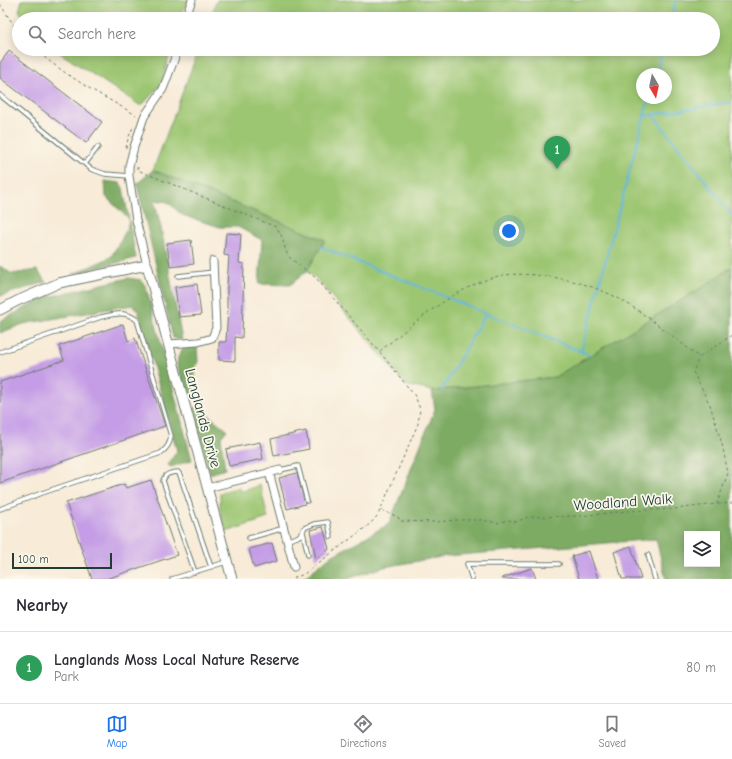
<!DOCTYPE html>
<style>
:root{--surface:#fff;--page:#f7f7f7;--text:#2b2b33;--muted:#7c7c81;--line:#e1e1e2;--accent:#1a73e8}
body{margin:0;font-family:"Comic Neue",sans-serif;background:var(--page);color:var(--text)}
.controls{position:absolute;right:12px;bottom:12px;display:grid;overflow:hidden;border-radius:0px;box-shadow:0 2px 10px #0003}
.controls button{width:36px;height:36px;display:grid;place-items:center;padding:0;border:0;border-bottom:1px solid var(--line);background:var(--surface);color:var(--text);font:20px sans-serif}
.compass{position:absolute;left:636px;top:68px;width:36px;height:36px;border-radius:50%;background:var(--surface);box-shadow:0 2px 10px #0003;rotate:171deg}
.scale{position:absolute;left:12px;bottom:10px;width:100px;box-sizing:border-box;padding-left:4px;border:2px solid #1f3d34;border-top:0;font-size:11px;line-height:14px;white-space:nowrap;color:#1f3d34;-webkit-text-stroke:3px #fbf7ec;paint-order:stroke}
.you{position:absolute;left:509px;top:231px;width:14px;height:14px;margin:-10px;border:3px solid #fff;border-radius:50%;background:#1a73e8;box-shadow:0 0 0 6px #1a73e833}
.badge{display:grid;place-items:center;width:26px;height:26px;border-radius:50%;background:var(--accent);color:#fff;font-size:13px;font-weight:700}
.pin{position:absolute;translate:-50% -33px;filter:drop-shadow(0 1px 2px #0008)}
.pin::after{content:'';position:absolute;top:21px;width:14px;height:12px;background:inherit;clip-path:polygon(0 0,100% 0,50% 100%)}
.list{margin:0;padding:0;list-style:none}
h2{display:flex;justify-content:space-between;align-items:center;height:52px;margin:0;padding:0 16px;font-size:17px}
h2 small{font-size:13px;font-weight:400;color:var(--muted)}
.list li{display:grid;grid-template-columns:26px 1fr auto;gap:12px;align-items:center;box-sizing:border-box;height:72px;padding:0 16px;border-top:1px solid var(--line)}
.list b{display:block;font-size:15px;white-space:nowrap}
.list p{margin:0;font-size:13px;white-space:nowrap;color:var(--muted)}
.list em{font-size:13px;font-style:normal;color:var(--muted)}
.icon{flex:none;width:22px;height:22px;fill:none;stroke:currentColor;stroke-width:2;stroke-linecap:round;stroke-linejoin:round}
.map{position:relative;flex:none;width:732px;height:579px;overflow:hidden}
.search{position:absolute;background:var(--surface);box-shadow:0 2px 10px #0003;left:12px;right:12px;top:12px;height:44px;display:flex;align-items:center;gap:10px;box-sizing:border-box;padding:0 14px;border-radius:22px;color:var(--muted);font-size:15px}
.sheet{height:124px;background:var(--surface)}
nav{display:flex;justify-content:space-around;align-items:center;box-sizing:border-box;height:56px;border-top:1px solid var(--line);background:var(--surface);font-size:11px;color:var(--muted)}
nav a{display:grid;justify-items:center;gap:2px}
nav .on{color:var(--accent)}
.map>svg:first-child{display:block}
.green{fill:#9dc672;stroke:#5e8253;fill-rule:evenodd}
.forest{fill:#7eab64;stroke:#4e744c;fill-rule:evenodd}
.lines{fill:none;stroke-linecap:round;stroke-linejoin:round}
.stream{stroke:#64b8e0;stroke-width:2}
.building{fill:#c59de6}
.service-casing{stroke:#6b7a6d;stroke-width:5.5}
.minor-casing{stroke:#6b7a6d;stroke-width:9}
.tertiary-casing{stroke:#6b7a6d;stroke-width:11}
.path{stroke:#6b7a6d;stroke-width:1;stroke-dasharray:3 3;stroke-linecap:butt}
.service{stroke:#fff;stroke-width:3.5}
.minor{stroke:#fff;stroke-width:7}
.tertiary{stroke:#fff;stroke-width:9}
.labels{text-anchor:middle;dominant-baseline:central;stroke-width:3.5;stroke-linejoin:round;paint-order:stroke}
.street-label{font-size:15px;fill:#1f3d34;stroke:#fbf7ec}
</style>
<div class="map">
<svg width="732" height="579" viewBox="0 0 732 579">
<rect width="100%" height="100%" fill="#fbf7ec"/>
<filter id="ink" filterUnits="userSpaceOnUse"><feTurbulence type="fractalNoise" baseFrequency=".025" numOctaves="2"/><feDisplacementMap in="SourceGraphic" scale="8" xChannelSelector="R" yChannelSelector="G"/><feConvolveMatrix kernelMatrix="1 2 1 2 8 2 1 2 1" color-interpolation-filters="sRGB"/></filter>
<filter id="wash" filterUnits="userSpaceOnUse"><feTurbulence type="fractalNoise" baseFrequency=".012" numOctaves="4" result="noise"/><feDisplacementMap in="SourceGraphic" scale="16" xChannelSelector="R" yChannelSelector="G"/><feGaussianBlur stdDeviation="0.9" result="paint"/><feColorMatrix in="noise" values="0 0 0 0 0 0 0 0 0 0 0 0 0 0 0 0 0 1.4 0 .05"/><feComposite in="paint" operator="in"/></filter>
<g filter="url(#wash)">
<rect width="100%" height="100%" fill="#f8ebd7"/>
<!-- green -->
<path class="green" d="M22,0H188L180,19H26L19,11Z
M217,0H732V267L698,290L555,377L432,391L406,385L316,278L307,271L325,240L153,170L199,49H713V19H210ZM642,74H666V98H642Z
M54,49H171L161,85L141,106Z
M260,485L268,518L226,532L220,510V493L239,487L240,492Z"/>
<!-- forest -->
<path class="forest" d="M153,170L325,240L307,271L290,285L259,284L262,240L238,227H220L182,215L168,202L154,200L160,223L182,340L173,338L137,184Z
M105,181L120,183L123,188L136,258L73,274L111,257L127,229L129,219L106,197Z
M0,266L12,274L37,270L46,282L0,296Z
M732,267V579H666L656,539L447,556L384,567L347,579H299L305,577L328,558L389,524L435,409L432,391L555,377L698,290ZM687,534H717V564H687Z
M128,278L141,280L146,287L157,329L192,460L171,467L168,465L177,451L138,311L132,305L23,324L0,333V321L44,298Z
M197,344L198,363L195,368L194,393L188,394L177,365L178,357L183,348Z
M198,407L227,430L221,437L225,469L210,474L193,408Z"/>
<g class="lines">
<!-- stream -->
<path class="stream" d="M671,19L676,0
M656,74L663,49
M653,115L726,207L732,216
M644,116L732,102
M321,247L590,355
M581,352L649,98
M442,390L486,313"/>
</g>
<g id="blocks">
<!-- building -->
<path class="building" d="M9,51L102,122L86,143L0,78V63Z
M226,233L241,234L239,263L244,264L242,338L235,337V361L219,360V342H226L228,308H227V285L229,256L224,255Z
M191,240L194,264L170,267L167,243Z
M197,284L201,315L179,317L175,287Z
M123,324L128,341L135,338L165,426L0,483V382L64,360L59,346Z
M306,431L309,449L274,456L271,439Z
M260,442L263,459L229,466L226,449Z
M297,473L305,504L287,509L279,478Z
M151,480L177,555L106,579H92L66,503L124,484L126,488Z
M323,527L329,549L316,559L310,530Z
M272,543L277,561L254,568L249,549Z
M631,546L641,579H622L614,552Z
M589,551L598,579H579L572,556Z
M532,568L536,579H503L502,578Z"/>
</g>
</g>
<g filter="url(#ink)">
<use href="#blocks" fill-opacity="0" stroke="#6b7a6d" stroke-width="1"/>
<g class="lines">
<defs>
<path id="service" d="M0,95L91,169L105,174L129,176
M85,164L98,147
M178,276L214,272
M0,352L101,317C116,314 124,310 137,320L171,436C170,444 167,448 161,453L42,493L0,509
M280,470L298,466L307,501
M303,532L308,555
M249,538L284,528
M287,540C295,538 302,537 304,528L314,524L328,522L331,537
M648,555L655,579
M195,572L163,481C164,474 172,472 178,472L180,475L211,567
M172,579L226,562
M472,579L467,564H559"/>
<path id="minor" d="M185,19L192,0
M147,265L136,220L129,176V166L134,147L144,117L163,89L174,60L177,49
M169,344L198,342L212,338L216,328L213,261
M269,472L294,567
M207,488L280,470"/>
<path id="tertiary" d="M0,310L17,301L59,283L147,265L232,579"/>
</defs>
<!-- service casing -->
<use href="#service" class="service-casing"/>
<!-- minor casing -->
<use href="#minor" class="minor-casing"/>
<!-- tertiary casing -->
<use href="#tertiary" class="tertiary-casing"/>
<!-- path -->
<path class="path" d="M0,4L19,33
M35,49C65,76 101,95 136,115
M126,148L128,139L133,127
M136,168H139L140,171L276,227C284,236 283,248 289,257L316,278L379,351L415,396L420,409L418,424L378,515L370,524L304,574L292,579
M380,351C413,324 447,294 488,279C504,273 520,274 536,275C568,278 601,287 628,304C653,320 676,339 699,357
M700,357L732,335
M718,504L732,503
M381,510L398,517L400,521L437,522L455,520H481L498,523L508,520L516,522L528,517L579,516L627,511L674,509L717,504L728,473L722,444L710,405L693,372L699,357"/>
<!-- service -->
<use href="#service" class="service"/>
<!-- minor -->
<use href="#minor" class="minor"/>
<!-- tertiary -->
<use href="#tertiary" class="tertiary"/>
</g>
</g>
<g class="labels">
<!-- street labels -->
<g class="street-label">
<text transform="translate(203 418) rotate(75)">Langlands Drive</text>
<text transform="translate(623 502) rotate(-4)">Woodland Walk</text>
</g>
</g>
</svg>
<div class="controls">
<button><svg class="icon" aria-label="layers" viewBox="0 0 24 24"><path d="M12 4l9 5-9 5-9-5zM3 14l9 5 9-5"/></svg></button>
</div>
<svg class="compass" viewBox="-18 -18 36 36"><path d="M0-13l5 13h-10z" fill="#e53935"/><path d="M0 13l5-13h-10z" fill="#7c7c81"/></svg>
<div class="scale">100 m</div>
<div class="you"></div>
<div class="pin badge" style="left:557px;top:169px;background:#2e9e5b">1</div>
<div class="search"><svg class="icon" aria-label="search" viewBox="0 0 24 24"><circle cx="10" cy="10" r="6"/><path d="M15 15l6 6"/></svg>Search here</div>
</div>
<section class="sheet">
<h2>Nearby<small></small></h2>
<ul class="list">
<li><span class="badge" style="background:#2e9e5b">1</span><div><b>Langlands Moss Local Nature Reserve</b><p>Park</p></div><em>80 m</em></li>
</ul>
</section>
<nav>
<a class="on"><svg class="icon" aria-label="map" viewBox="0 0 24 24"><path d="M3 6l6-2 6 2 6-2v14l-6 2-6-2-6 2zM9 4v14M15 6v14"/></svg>Map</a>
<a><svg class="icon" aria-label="directions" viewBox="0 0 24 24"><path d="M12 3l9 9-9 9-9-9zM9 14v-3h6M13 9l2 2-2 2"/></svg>Directions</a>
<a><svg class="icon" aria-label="saved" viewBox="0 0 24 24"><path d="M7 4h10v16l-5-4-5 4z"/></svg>Saved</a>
</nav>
